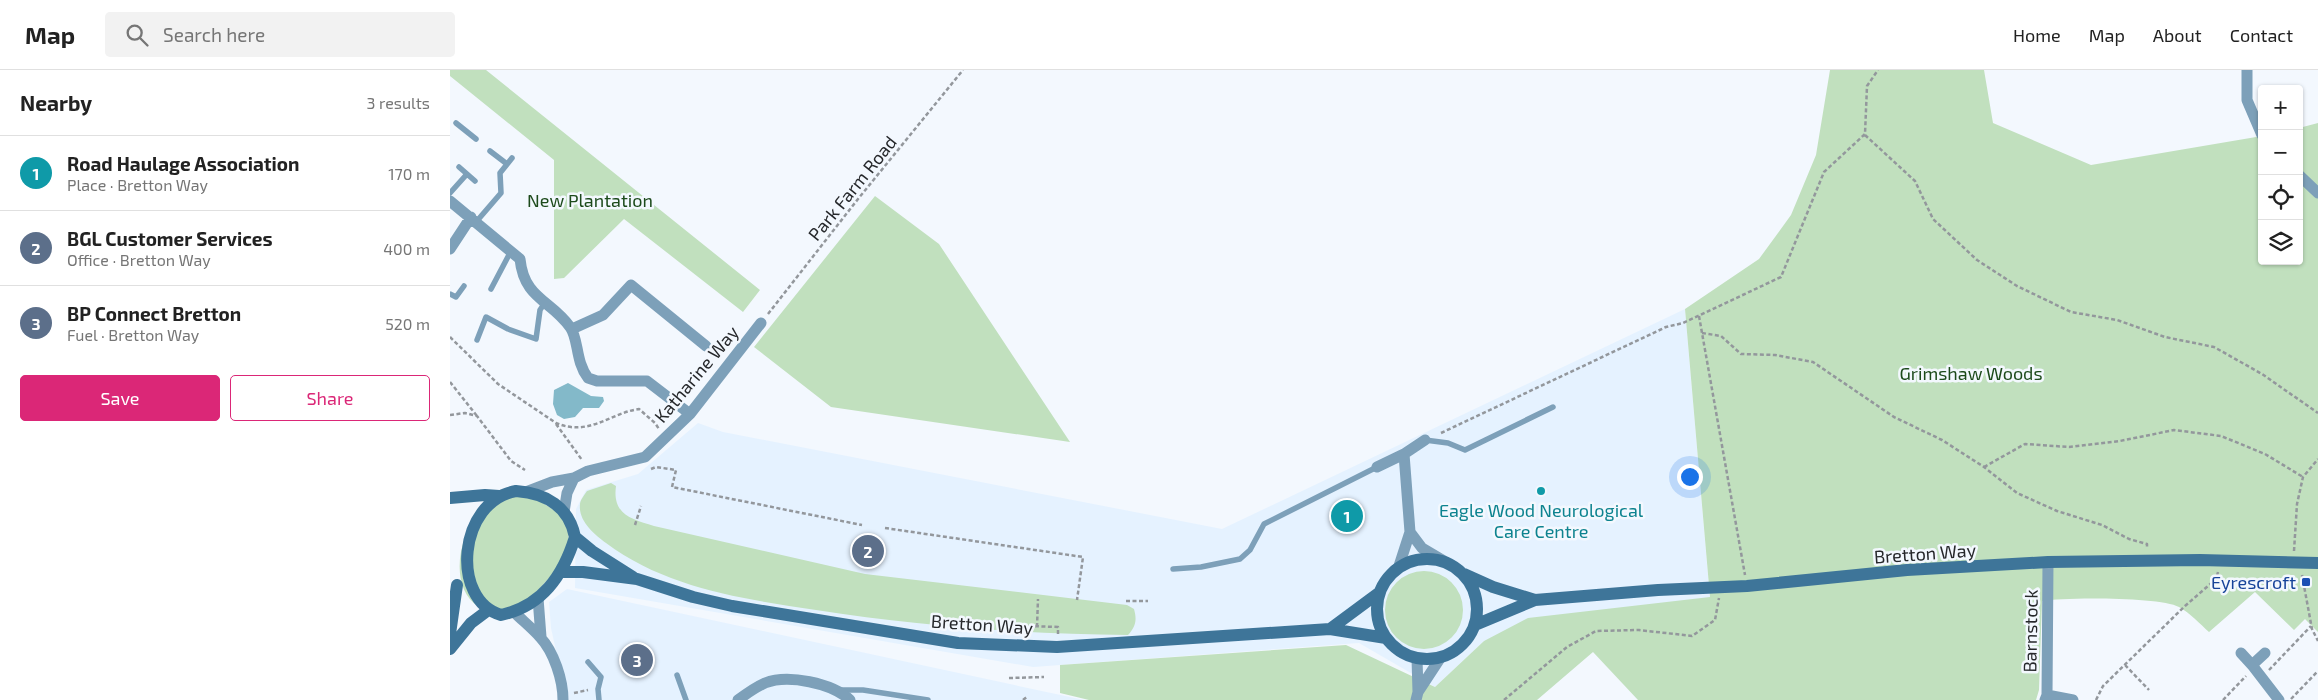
<!DOCTYPE html>
<meta charset="utf-8">
<style>
:root{--surface:#fff;--page:#f2f2f2;--text:#222;--muted:#767676;--line:#e0e0e0;--accent:#db2777}
body{margin:0;font-family:"Exo 2",sans-serif;background:var(--page);color:var(--text)}
.controls{position:absolute;right:15px;top:15px;display:grid;overflow:hidden;border-radius:5px;box-shadow:0 1px 4px #0004}
.controls button{width:45px;height:45px;display:grid;place-items:center;padding:0;border:0;border-bottom:1px solid var(--line);background:var(--surface);color:var(--text);font:25px sans-serif}
.you{position:absolute;left:1239px;top:406px;width:18px;height:18px;margin:-12px;border:4px solid #fff;border-radius:50%;background:#1a73e8;box-shadow:0 0 0 8px #1a73e833}
.badge{display:grid;place-items:center;width:32px;height:32px;border-radius:50%;background:var(--accent);color:#fff;font-size:16px;font-weight:700}
.pin{position:absolute;translate:-50% -50%;border:2px solid #fff;box-shadow:0 1px 5px #0006}
.list{margin:0;padding:0;list-style:none}
h2{display:flex;justify-content:space-between;align-items:center;height:65px;margin:0;padding:0 20px;font-size:21px}
h2 small{font-size:16px;font-weight:400;color:var(--muted)}
.list li{display:grid;grid-template-columns:32px 1fr auto;gap:15px;align-items:center;box-sizing:border-box;height:75px;padding:0 20px;border-top:1px solid var(--line)}
.list b{display:block;font-size:19px;white-space:nowrap}
.list p{margin:0;font-size:16px;white-space:nowrap;color:var(--muted)}
.list em{font-size:16px;font-style:normal;color:var(--muted)}
.actions{display:flex;gap:10px;padding:15px 20px}
.actions a{flex:1;padding:11px 0;border:1px solid var(--accent);border-radius:5px;text-align:center;font-size:18px;color:var(--accent)}
.actions .main{background:var(--accent);color:#fff}
.icon{flex:none;width:28px;height:28px;fill:none;stroke:currentColor;stroke-width:2;stroke-linecap:round;stroke-linejoin:round}
.map{position:relative;flex:none;width:1868px;height:630px;overflow:hidden}
header{display:flex;align-items:center;gap:30px;box-sizing:border-box;height:70px;padding:0 25px;background:var(--surface);border-bottom:1px solid var(--line)}
header strong{font-size:24px}
nav{display:flex;gap:28px;margin-inline-start:auto;font-size:18px}
.search{width:350px;height:45px;background:var(--page);display:flex;align-items:center;gap:12px;box-sizing:border-box;padding:0 18px;border-radius:5px;color:var(--muted);font-size:19px}
main{display:flex}
aside{flex:1;background:var(--surface)}
.map>svg:first-child{display:block}
.built{fill:#e5f2ff}
.green{fill:#c1e0be}
.water{fill:#83b9c9}
.lines{fill:none;stroke-linecap:round;stroke-linejoin:round}
.path{stroke:#93979c;stroke-width:2.5;stroke-dasharray:4 2.5;stroke-linecap:butt}
.lane{stroke:#7da0b9;stroke-width:5.5}
.street{stroke:#7da0b9;stroke-width:11}
.secondary{stroke:#3e7599;stroke-width:12}
.culture-dot{fill:#0f9aa8;stroke:#f3f8fe;stroke-width:2}
.transit-dot{fill:#1a4fb4;stroke:#f3f8fe;stroke-width:2}
.labels{text-anchor:middle;dominant-baseline:central;stroke-width:5;stroke-linejoin:round;paint-order:stroke}
.street-label{font-size:18px;fill:#26282b;stroke:#f3f8fe}
.park-label{font-size:18px;fill:#1c4a1b;stroke:#f3f8fe}
.culture-label{font-size:18px;fill:#0d838f;stroke:#f3f8fe}
.transit-label{font-size:18px;fill:#164399;stroke:#f3f8fe;text-anchor:end}
</style>
<header>
<strong>Map</strong>
<div class="search"><svg class="icon" aria-label="search" viewBox="0 0 24 24"><circle cx="10" cy="10" r="6"/><path d="M15 15l6 6"/></svg>Search here</div>
<nav><a>Home</a><a>Map</a><a>About</a><a>Contact</a></nav>
</header>
<main>
<aside>
<h2>Nearby<small>3 results</small></h2>
<ul class="list">
<li><span class="badge" style="background:#0f9aa8">1</span><div><b>Road Haulage Association</b><p>Place · Bretton Way</p></div><em>170 m</em></li>
<li><span class="badge" style="background:#5c6f8a">2</span><div><b>BGL Customer Services</b><p>Office · Bretton Way</p></div><em>400 m</em></li>
<li><span class="badge" style="background:#5c6f8a">3</span><div><b>BP Connect Bretton</b><p>Fuel · Bretton Way</p></div><em>520 m</em></li>
</ul>
<div class="actions"><a class="main">Save</a><a>Share</a></div>
</aside>
<div class="map">
<svg width="1868" height="630" viewBox="0 0 1868 630">
<rect width="100%" height="100%" fill="#f3f8fe"/>
<!-- built -->
<path class="built" d="M1235,239L1260,528L1034,571L985,617L909,573L583,597L125,518L126,439L136,420L188,404L248,353L273,362L772,459Z
M117,519L634,630H117L101,558L99,532Z"/>
<!-- green -->
<path class="green" d="M0,0H36L310,220L293,242L174,149L114,208L104,209V90L0,6Z
M1380,0H1534L1543,53L1641,95L1812,66V191H1849V58L1868,53V562L1855,549L1844,560L1805,522L1759,562C1750,554 1740,543 1729,537C1711,527 1615,527 1592,531L1589,620L1586,630H1188L1143,582L1087,630H639L610,623V595L896,575L985,617L1034,571L1078,548L1260,527L1235,239L1309,189L1341,145L1366,85Z
M425,126L489,174L620,372L381,337L304,277Z
M161,413L166,416C162,445 182,449 204,456L415,504L677,535L684,539C687,550 686,556 678,565C573,564 469,556 366,540C293,529 216,518 156,473C144,464 128,451 130,434C130,430 135,424 137,421Z
M76,422L119,450L118,487L70,540C59,539 37,540 28,536C0,518 7,468 29,444C32,441 36,436 40,433C50,428 65,426 76,422Z
M935 540a39 39 0 1 1 78 0a39 39 0 1 1-78 0Z"/>
<!-- water -->
<path class="water" d="M118,313L141,326L153,327L154,331L149,338H133L125,347L114,349L107,345L103,334L104,320Z"/>
<g class="lines">
<!-- path -->
<path class="path" d="M1415,65L1465,111L1483,149L1527,190L1567,216L1621,242L1667,250L1715,267L1764,277L1812,304L1868,343
M318,244L408,129L513,0
M1249,246L1295,505
M1252,263L1271,266L1291,284L1325,285L1363,292L1444,347L1492,370L1534,397L1567,423L1607,441L1652,455L1679,469L1697,474V478
M0,267L48,314L106,353C139,367 160,343 189,339L205,353L209,359
M0,312L27,346
M0,345L15,343L27,346L61,391L75,400
M106,354L132,390
M991,363L1216,257L1233,253L1331,207L1374,102L1415,64L1417,16L1428,0
M1534,397L1575,374L1619,377L1670,371L1724,360L1771,366L1815,384L1853,407
M201,399L206,397L226,400L222,417L412,455
M185,455L191,436
M435,458L633,487L627,530
M1844,481L1847,434L1853,407L1868,389
M1852,505L1862,559L1868,571
M676,531H698
M587,557L588,529
M550,562L554,555L608,557V565
M1675,595L1699,620
M1819,600L1861,556
M559,608L594,607
M124,623L138,620
M1841,629L1868,601
M573,630L578,626
M1054,630L1117,577L1146,561L1189,560L1242,566L1265,550L1269,528
M1646,630L1653,616L1735,536L1766,509L1768,502
M1773,630L1796,606"/>
<!-- lane -->
<path class="lane" d="M6,53L26,69
M40,81L57,94
M9,97L25,111
M0,123L17,104
M26,152L51,123L50,103L62,88
M41,219L61,181
M0,224L6,227L14,216
M27,270L36,247L58,259L86,269L90,240L94,234
M975,370L998,373L1015,380L1103,337
M723,499L751,497L790,489L800,480L814,454L927,397
M138,592L151,607L148,619L149,630
M227,605L236,630
M389,620H413L478,630"/>
<!-- street -->
<path class="street" d="M1797,0V30L1812,65
M1849,105L1868,123
M0,131L70,189C74,229 101,230 120,257C129,269 125,291 138,308L147,311H197L240,344
M0,179L21,147
M122,259L153,245L181,215L256,276
M927,397L954,384L975,370
M76,422L102,412L124,408L138,401L195,387L240,344L311,253
M114,442L117,423L124,408
M960,462L972,478L994,491
M949,496L960,462L954,384
M88,528L91,567
M64,542C72,550 82,558 90,567C104,582 113,610 113,630
M1791,583L1802,595
M1815,583L1802,595L1829,630
M967,588L968,622
M1597,625L1623,630
M288,630C296,624 306,617 315,613C338,604 382,613 400,630
M966,630L968,622L991,587
M1595,630L1597,625L1598,492"/>
<!-- secondary -->
<path class="secondary" d="M66,421C96,423 119,437 125,467C113,506 92,536 51,545C0,530 8,431 66,421Z
M0,428L35,425L49,426
M125,467L142,481L183,507
M927 539a50 50 0 1 1 100 0a50 50 0 1 1-100 0Z
M112,502H133L187,509L243,527L282,536L508,573L607,577L880,559L936,568
M1014,504L1043,517L1085,530
M1025,555L1085,530L1208,520L1297,516L1457,500L1598,492L1750,490L1868,493
M880,559L930,522
M0,564L7,515
M0,579L21,553L37,541"/>
</g>
<!-- markers -->
<circle class="culture-dot" cx="1091" cy="421" r="5"/>
<rect class="transit-dot" x="1851" y="507" width="10" height="10" rx="2.5"/>
<g class="labels">
<!-- street labels -->
<g class="street-label">
<text transform="translate(402 118) rotate(-51)">Park Farm Road</text>
<text transform="translate(246 304) rotate(-50)">Katharine Way</text>
<text transform="translate(1475 483) rotate(-4)">Bretton Way</text>
<text transform="translate(532 554) rotate(4)">Bretton Way</text>
<text transform="translate(1580 561) rotate(-89)">Barnstock</text>
</g>
<!-- park labels -->
<g class="park-label">
<text x="140" y="130">New Plantation</text>
<text x="1521" y="303">Grimshaw Woods</text>
</g>
<!-- culture labels -->
<g class="culture-label">
<text x="1091" y="440">Eagle Wood Neurological<tspan x="1091" dy="21">Care Centre</tspan></text>
</g>
<!-- transit labels -->
<g class="transit-label">
<text x="1846" y="512">Eyrescroft</text>
</g>
</g>
</svg>
<div class="controls">
<button>+</button>
<button>−</button>
<button><svg class="icon" aria-label="locate" viewBox="0 0 24 24"><circle cx="12" cy="12" r="6"/><path d="M12 2v4M12 18v4M2 12h4M18 12h4"/></svg></button>
<button><svg class="icon" aria-label="layers" viewBox="0 0 24 24"><path d="M12 4l9 5-9 5-9-5zM3 14l9 5 9-5"/></svg></button>
</div>
<div class="you"></div>
<div class="pin badge" style="left:897px;top:446px;background:#0f9aa8">1</div>
<div class="pin badge" style="left:418px;top:481px;background:#5c6f8a">2</div>
<div class="pin badge" style="left:187px;top:590px;background:#5c6f8a">3</div>
</div>
</main>
